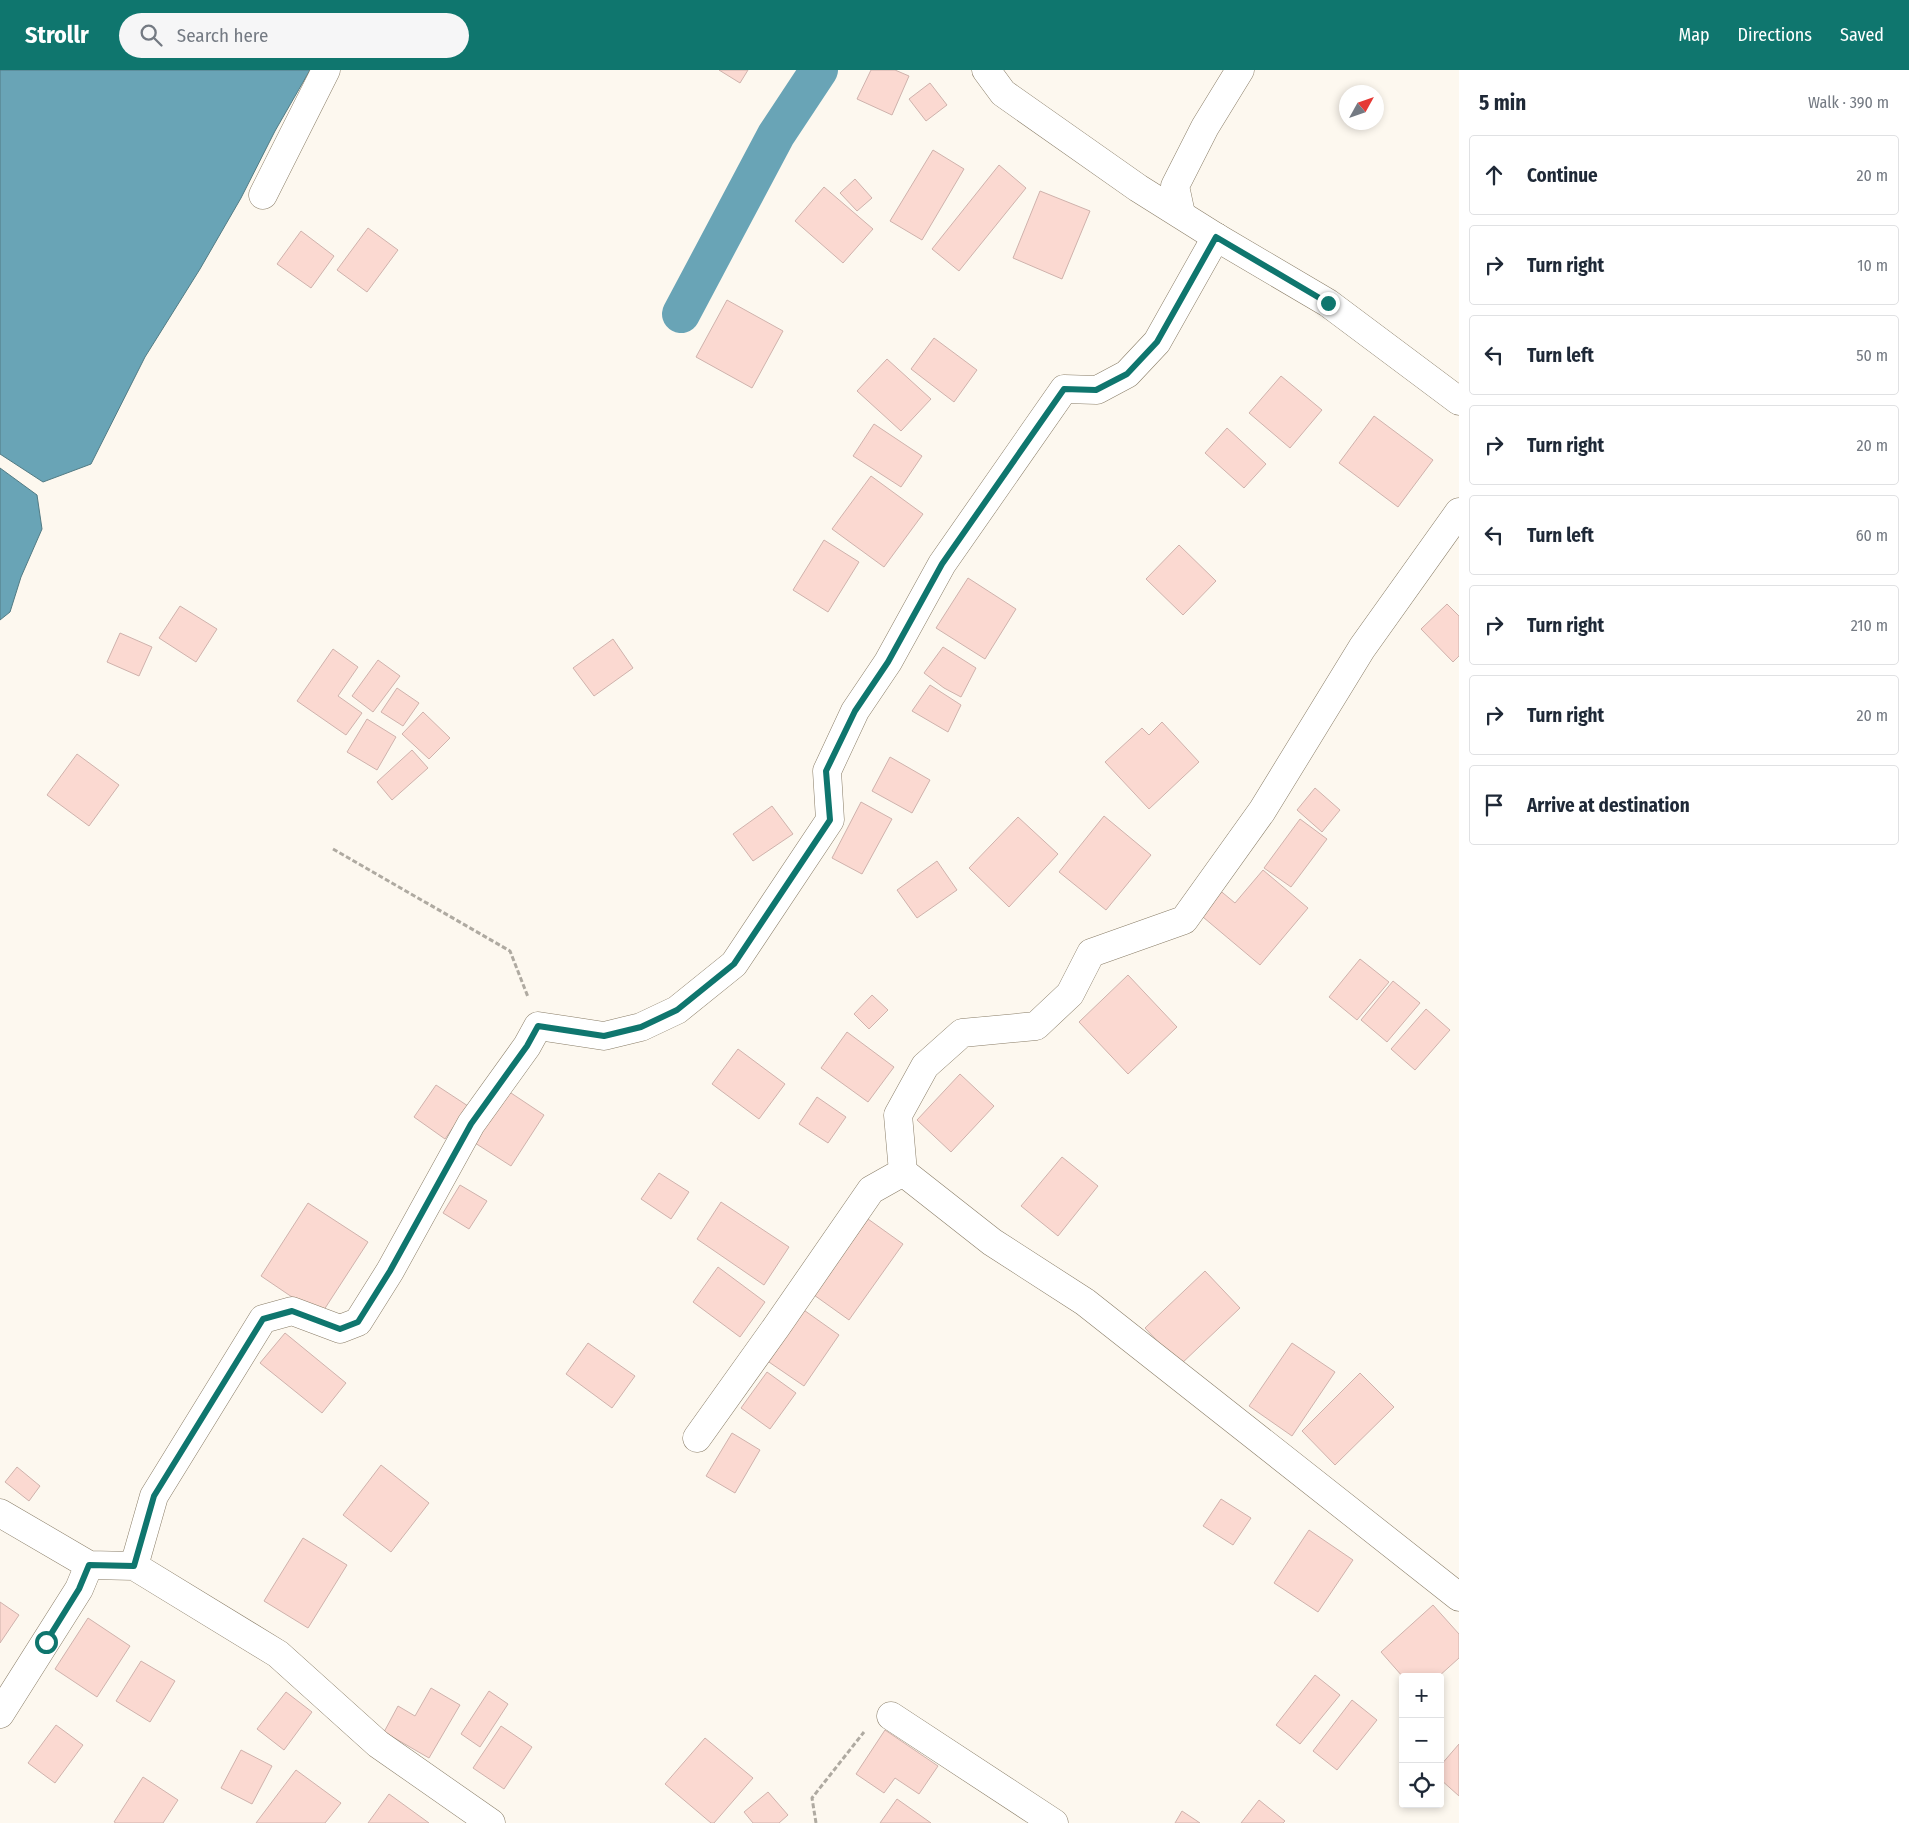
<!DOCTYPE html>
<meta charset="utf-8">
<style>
:root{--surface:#fff;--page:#f6f6f7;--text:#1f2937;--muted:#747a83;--line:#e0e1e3;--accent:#0f766e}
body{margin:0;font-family:"Fira Sans Condensed",sans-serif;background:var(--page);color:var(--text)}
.controls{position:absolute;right:15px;bottom:15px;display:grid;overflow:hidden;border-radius:5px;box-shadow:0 2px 8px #0003}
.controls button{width:45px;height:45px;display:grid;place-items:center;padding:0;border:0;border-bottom:1px solid var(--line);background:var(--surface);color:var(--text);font:25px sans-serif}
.compass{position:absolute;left:1339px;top:15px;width:45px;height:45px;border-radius:50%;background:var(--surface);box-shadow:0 2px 8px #0003;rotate:50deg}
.stop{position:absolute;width:15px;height:15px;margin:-11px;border:4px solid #0f766e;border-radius:50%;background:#fff}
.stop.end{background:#0f766e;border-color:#fff;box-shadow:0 1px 5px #0008}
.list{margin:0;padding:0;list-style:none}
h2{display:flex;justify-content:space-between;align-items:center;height:65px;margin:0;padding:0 20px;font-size:21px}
h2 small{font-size:16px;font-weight:400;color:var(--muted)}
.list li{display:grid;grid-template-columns:32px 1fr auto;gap:15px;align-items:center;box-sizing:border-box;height:80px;margin:0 10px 10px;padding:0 10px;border:1px solid var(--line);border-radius:5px}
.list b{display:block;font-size:19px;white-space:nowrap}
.list em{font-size:16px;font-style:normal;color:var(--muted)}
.icon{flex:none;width:28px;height:28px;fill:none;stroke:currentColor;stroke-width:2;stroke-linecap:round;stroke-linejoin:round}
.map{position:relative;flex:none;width:1459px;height:1753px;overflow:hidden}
header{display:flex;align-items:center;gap:30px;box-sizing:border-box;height:70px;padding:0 25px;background:var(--accent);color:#fff}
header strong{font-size:24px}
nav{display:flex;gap:28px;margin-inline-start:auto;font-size:18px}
.search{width:350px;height:45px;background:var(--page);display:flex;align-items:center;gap:12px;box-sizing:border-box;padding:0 18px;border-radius:28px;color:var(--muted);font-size:19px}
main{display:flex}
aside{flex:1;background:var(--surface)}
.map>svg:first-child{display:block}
.water{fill:#69a4b6;stroke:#527b84}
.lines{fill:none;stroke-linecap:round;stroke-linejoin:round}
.canal{stroke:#69a4b6;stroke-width:38}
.building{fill:#fbd9d1;stroke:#cfb2ac}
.minor-casing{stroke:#897d67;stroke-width:29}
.tertiary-casing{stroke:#897d67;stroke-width:29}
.path{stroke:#afaaa1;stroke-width:3;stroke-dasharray:5 2.5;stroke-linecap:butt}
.minor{stroke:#fff;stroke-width:28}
.tertiary{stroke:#fff;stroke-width:28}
.route{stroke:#0f766e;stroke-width:6}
</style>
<header>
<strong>Strollr</strong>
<div class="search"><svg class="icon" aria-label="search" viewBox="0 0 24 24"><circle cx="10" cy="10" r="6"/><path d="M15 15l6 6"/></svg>Search here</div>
<nav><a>Map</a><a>Directions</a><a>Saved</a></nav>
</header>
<main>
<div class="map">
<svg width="1459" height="1753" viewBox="0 0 1459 1753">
<rect width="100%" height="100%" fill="#fdf8ef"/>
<!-- water -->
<path class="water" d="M0,0H310L275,61L241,128L200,199L145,287L91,394L43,412L0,384Z
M0,398L37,425L42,459L21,507L10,542L0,550Z"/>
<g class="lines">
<!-- canal -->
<path class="canal" d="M681,244L776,65L819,0"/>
</g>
<!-- building -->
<path class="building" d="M719,0H748L740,13Z
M871,0H895L909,6L892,45L857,29Z
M930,13L947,35L926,51L909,29Z
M933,80L964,99L922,170L890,151Z
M999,95L1026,118L959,201L932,179Z
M855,109L872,128L857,141L840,123Z
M824,117L873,159L843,193L795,151Z
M1040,121L1090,141L1062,209L1013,188Z
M368,158L398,180L367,222L337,200Z
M301,161L334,186L311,218L277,194Z
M727,230L783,261L752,318L696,287Z
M934,268L977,300L954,332L911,299Z
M887,289L931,329L901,361L857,321Z
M1281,306L1322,340L1290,378L1249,343Z
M1374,346L1433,390L1398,437L1339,393Z
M874,354L922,386L901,417L853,386Z
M1227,358L1266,394L1244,418L1205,383Z
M871,406L923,444L884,497L832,459Z
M824,470L859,492L828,542L793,520Z
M1179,475L1216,511L1183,545L1146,509Z
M968,508L1016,539L985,589L936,558Z
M1447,534L1459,546V586L1453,592L1421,559Z
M180,536L217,559L196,592L159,568Z
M120,563L152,577L139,606L107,592Z
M613,569L633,598L594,626L573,598Z
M943,577L976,598L961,627L944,618L924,603Z
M333,579L358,597L338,626L362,643L346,665L297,631Z
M378,590L400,606L373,642L352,626Z
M930,615L961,635L948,662L912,641Z
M397,618L419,633L403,656L381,642Z
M423,642L450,668L429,689L402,664Z
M367,649L396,667L377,700L347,682Z
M1162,652L1199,692L1149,739L1105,692L1142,658L1149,665Z
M412,680L428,698L392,730L377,712Z
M77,684L119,715L89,756L47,725Z
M890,687L930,710L912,743L872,721Z
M1315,718L1340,740L1322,762L1297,740Z
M861,732L892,749L862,804L832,788Z
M772,736L793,764L753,791L733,764Z
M1104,746L1151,785L1106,840L1059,802Z
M1018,747L1058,784L1009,837L969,798Z
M1300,749L1327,769L1291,817L1264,798Z
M937,791L957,820L917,848L897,820Z
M1263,800L1308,838L1260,895L1197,842L1217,818L1235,833Z
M1360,889L1389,912L1357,950L1329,927Z
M1128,905L1177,957L1128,1004L1079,952Z
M1393,911L1420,933L1387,972L1361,950Z
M872,925L888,940L869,959L854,944Z
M1426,939L1450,960L1415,1000L1391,979Z
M847,962L894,997L868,1032L821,998Z
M738,979L785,1014L759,1049L712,1014Z
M960,1004L994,1036L951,1082L917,1050Z
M436,1015L468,1036L445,1069L414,1047Z
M508,1021L544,1045L511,1096L475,1073Z
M817,1027L846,1047L828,1073L799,1054Z
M1062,1087L1098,1116L1058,1166L1021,1136Z
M659,1103L689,1122L671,1149L641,1129Z
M460,1115L487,1131L469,1159L443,1143Z
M721,1132L789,1177L764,1215L697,1169Z
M308,1133L368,1172L320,1246L261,1206Z
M868,1149L903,1174L849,1250L814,1225Z
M718,1197L765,1232L740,1267L693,1232Z
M1205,1201L1240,1238L1180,1295L1145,1258Z
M801,1238L839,1265L804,1316L766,1290Z
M285,1263L346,1313L322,1343L260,1293Z
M588,1273L635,1306L612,1338L566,1304Z
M1292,1273L1335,1302L1292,1366L1249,1336Z
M767,1302L796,1323L770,1359L741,1338Z
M1360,1303L1394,1337L1335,1395L1302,1361Z
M732,1363L760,1380L735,1423L706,1406Z
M381,1395L429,1433L391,1482L343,1445Z
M17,1397L40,1416L29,1431L5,1412Z
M1221,1429L1251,1448L1233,1475L1203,1456Z
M1309,1460L1353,1490L1318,1542L1274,1513Z
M303,1468L347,1495L308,1558L264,1531Z
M0,1532L19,1545L0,1573Z
M1433,1535L1459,1564V1588L1438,1607H1403L1381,1582Z
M88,1548L130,1576L97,1627L55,1599Z
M141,1591L175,1611L150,1652L116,1631Z
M1315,1605L1340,1625L1300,1674L1276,1655Z
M431,1618L460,1635L429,1688L384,1662L398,1636L415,1646Z
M489,1621L508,1634L480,1677L461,1664Z
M286,1622L312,1642L284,1680L257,1659Z
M1352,1630L1377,1650L1337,1700L1313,1681Z
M56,1655L83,1675L55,1713L28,1693Z
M501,1656L532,1677L504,1719L473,1698Z
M885,1660L938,1696L919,1724L895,1708L884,1723L856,1704Z
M705,1668L753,1708L714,1753H711L665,1714Z
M1459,1674V1726L1440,1709V1696Z
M241,1680L272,1696L252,1734L221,1718Z
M296,1700L341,1733L325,1753H256Z
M143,1707L178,1730L163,1753H116L114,1752Z
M768,1722L788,1745L779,1753H753L744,1742Z
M389,1724L429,1753H368Z
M897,1729L931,1753H880Z
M1259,1730L1285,1751L1283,1753H1241Z
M1182,1741L1200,1753H1175Z"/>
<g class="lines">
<defs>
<path id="minor" d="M263,125L326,0
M1181,144L1175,116L1205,57L1240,0
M1459,442L1362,578L1262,741L1184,850L1091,883L1070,924L1036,956L962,963L925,996L898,1045L903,1102L992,1172L1085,1232L1459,1527
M697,1368L777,1256L871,1120L903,1102
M0,1443L89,1495L134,1496L278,1584L378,1674L491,1753
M134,1496L154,1426L263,1249L292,1241L340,1259L358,1252L390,1201L471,1054L527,976L538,956L604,966L641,957L677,940L734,894L830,750L827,701L855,641L888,592L942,494L1064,319L1097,320L1127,304L1157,272L1216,167
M0,1644L79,1519L89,1495
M891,1646L1054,1753"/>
<path id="tertiary" d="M986,0L1003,23L1138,118L1216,167L1328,233L1459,331"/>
</defs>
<!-- minor casing -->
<use href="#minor" class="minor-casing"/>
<!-- tertiary casing -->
<use href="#tertiary" class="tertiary-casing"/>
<!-- path -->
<path class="path" d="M333,779L510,881L528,927
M816,1753L812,1728L864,1662"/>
<!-- minor -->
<use href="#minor" class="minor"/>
<!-- tertiary -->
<use href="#tertiary" class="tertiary"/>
</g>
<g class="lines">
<!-- route -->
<path class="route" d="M46,1572L79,1519L89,1495L134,1496L154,1426L263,1249L292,1241L340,1259L358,1252L390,1201L471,1054L527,976L538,956L604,966L641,957L677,940L734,894L830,750L826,701L855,641L888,592L942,494L1064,319L1096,320L1127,304L1157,272L1216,167L1328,233"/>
</g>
</svg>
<div class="controls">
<button>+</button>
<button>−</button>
<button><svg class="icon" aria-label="locate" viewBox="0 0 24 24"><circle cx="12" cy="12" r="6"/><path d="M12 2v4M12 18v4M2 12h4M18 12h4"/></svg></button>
</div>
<svg class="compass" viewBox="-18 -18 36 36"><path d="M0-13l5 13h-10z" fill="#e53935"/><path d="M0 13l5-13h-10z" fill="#747a83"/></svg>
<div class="stop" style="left:46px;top:1572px"></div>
<div class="stop end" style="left:1328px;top:233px"></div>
</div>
<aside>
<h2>5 min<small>Walk · 390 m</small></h2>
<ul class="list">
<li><svg class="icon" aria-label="ahead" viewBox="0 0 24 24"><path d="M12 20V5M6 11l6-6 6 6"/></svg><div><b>Continue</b></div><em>20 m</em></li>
<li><svg class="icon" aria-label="right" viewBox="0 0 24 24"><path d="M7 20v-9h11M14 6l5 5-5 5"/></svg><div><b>Turn right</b></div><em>10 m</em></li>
<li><svg class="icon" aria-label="left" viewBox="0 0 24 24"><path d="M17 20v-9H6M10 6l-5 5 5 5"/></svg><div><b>Turn left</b></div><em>50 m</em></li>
<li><svg class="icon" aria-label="right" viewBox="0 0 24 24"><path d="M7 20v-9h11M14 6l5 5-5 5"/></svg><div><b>Turn right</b></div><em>20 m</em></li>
<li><svg class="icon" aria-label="left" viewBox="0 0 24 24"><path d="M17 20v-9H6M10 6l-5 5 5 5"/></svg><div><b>Turn left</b></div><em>60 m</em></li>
<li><svg class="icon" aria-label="right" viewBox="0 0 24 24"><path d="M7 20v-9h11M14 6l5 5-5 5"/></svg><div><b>Turn right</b></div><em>210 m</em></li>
<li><svg class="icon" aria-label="right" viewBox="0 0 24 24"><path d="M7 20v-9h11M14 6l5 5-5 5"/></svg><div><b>Turn right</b></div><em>20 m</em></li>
<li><svg class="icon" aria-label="arrive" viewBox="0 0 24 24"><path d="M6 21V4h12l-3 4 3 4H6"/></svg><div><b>Arrive at destination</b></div></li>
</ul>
</aside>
</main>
